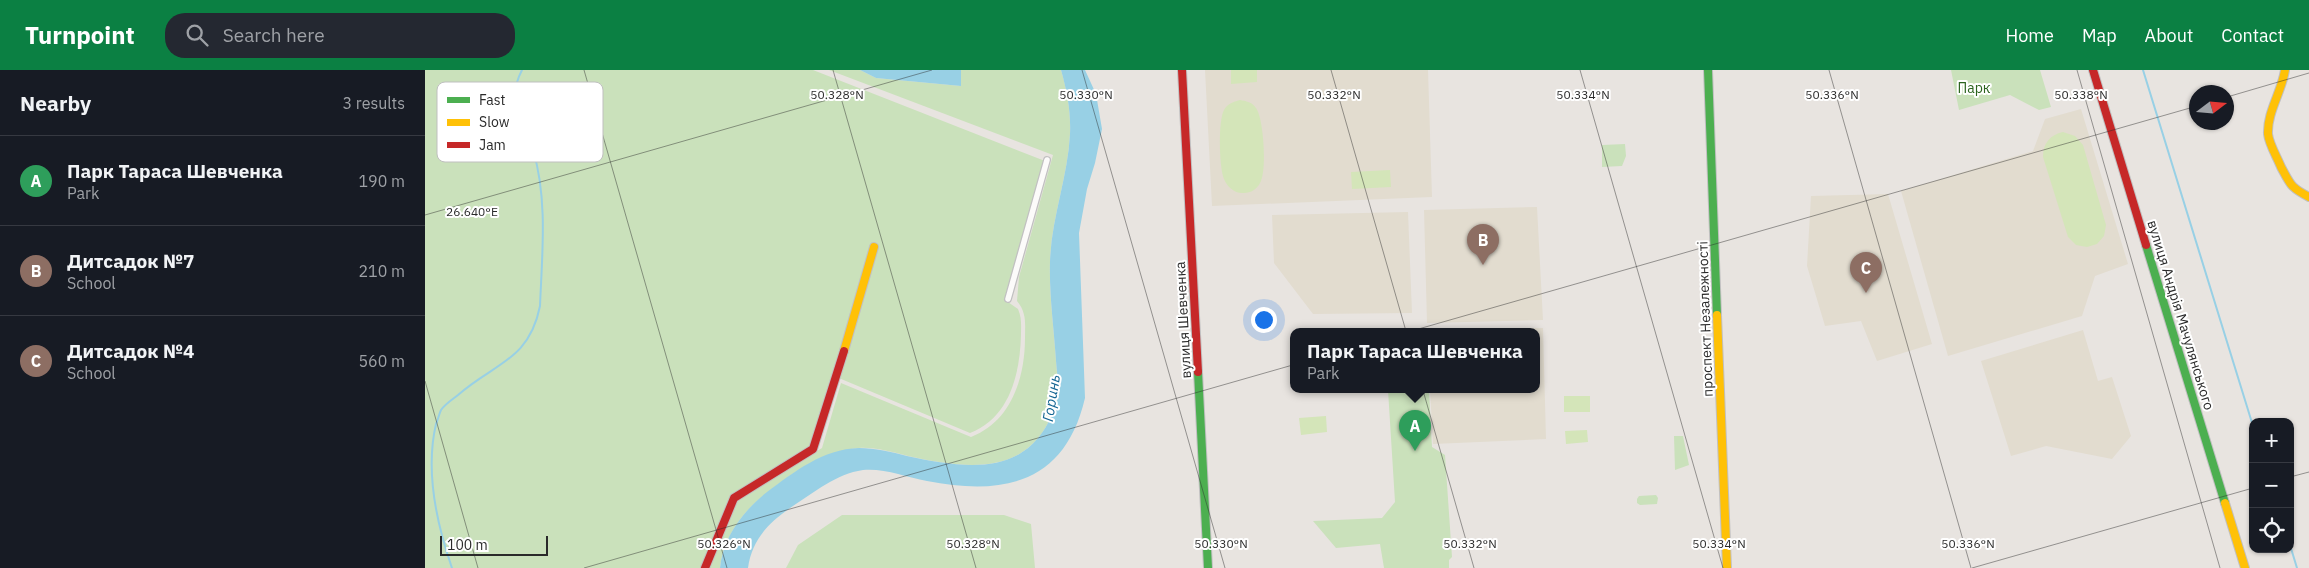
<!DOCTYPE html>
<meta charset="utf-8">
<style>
:root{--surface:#171b24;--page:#242831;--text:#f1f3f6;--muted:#9ea1a6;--line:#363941;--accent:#0b8043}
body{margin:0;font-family:"IBM Plex Sans",sans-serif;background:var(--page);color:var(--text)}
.controls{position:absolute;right:15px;bottom:15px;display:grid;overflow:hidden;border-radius:10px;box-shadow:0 1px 4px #0004}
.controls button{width:45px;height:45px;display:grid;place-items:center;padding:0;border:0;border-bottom:1px solid var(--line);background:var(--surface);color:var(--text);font:25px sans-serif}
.compass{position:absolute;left:1764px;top:15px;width:45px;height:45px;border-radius:50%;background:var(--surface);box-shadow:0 1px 4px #0004;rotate:74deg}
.scale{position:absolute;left:15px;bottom:12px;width:108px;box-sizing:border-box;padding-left:5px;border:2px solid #2a2a2a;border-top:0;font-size:14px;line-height:18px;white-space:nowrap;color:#2a2a2a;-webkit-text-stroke:4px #fff;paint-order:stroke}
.you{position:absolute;left:838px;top:249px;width:18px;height:18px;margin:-12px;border:4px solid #fff;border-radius:50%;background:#1a73e8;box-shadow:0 0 0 8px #1a73e833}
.badge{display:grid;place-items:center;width:32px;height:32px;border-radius:50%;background:var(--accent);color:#fff;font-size:16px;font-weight:700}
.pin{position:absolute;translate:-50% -41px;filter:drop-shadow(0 1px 2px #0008)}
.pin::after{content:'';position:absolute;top:26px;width:18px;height:15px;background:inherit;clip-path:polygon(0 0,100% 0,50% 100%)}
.popup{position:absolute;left:865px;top:258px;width:250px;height:65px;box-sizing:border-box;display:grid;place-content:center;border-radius:10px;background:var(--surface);filter:drop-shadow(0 1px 4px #0005);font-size:16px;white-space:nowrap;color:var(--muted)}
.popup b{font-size:19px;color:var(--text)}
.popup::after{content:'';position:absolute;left:50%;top:100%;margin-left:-10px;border:10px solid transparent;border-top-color:var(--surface)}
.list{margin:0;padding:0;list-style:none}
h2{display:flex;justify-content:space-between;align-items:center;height:65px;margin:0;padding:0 20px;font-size:21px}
h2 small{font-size:16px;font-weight:400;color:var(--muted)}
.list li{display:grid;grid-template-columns:32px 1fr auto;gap:15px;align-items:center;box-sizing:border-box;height:90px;padding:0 20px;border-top:1px solid var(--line)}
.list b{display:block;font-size:19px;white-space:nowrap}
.list p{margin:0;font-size:16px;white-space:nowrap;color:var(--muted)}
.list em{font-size:16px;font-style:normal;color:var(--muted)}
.icon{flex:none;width:28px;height:28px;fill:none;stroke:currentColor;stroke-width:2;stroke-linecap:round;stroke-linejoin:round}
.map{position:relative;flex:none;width:1884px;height:498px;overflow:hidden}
header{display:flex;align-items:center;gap:30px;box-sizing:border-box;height:70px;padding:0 25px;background:var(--accent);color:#fff}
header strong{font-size:24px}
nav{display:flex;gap:28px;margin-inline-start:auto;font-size:18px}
.search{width:350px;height:45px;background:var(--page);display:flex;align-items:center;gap:12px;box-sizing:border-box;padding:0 18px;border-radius:20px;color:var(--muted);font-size:19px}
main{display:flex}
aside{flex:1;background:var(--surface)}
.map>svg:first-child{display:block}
.education{fill:#e2dccf}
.green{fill:#cae1bb}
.pitch{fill:#d4e5b9}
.water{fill:#98d0e5}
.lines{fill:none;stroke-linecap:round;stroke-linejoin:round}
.stream{stroke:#98d0e5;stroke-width:2}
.street-casing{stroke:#c1c0c1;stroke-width:8}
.fast-casing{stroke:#c1c0c1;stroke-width:10}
.slow-casing{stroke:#c1c0c1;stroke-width:10}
.jam-casing{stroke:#c1c0c1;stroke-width:10}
.street{stroke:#fcfbfa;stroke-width:5.5}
.fast{stroke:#4caf50;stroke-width:8}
.slow{stroke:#ffc107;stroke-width:8}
.jam{stroke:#c62828;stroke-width:8}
.ticks{fill:none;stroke:#2a2a2a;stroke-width:1;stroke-opacity:0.45}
.labels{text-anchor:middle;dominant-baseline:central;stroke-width:4;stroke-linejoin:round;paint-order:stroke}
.park-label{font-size:14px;fill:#2b631e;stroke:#fff}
.street-label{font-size:14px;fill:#2a2a2a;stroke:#fff}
.water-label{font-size:15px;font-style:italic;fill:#156693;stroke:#fff}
.key{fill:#fff;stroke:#bfbfbf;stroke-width:1}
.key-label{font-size:14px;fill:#2a2a2a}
.ticks-label{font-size:12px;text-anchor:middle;fill:#2a2a2a;stroke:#fff;stroke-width:4;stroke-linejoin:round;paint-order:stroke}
</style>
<header>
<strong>Turnpoint</strong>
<div class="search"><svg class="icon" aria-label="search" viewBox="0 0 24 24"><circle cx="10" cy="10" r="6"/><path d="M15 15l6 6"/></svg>Search here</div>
<nav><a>Home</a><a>Map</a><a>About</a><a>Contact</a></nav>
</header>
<main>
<aside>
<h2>Nearby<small>3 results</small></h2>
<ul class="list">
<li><span class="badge" style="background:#2e9e5b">A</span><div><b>Парк Тараса Шевченка</b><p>Park</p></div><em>190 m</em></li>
<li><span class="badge" style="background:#8d6e63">B</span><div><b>Дитсадок №7</b><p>School</p></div><em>210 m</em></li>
<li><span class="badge" style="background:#8d6e63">C</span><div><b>Дитсадок №4</b><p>School</p></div><em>560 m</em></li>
</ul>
</aside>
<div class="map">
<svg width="1884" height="498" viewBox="0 0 1884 498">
<rect width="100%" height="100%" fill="#e8e4e0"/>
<!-- education -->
<path class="education" d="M780,0H1003L1007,127L787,136Z
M1656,39L1703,194L1670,206L1657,246L1523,286L1476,121L1608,81L1620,49Z
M1463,124L1507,274L1452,291L1436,251L1400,256L1382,196L1386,126Z
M1112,137L1118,250L1002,253L999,140Z
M983,142L987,243L888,244L849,193L847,145Z
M1118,258L1121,369L1008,374L1005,320H1111V262L1003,261Z
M1658,260L1673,311L1687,307L1706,366L1687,389L1621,376L1586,386L1556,291Z"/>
<!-- green -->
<path class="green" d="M0,0H388L620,91L580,230L593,239C597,248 596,256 596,265C595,303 585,348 545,363L409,306L386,377L308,426L278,498H0Z
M404,0H435L451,8L536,16V0H636C642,20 646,43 645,64C643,107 626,149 625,192C624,225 629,259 631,291C632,307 636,322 630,337C605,408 543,399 483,386C467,382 449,377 434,378C398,381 370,401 342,423C318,441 298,467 295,498H283L296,464L313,431L326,421L397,378L416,313L546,367C586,352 600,308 600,268C600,254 602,243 592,231L594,207L628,85Z
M1526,0H1615L1626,37L1614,40L1585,25L1534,40Z
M1200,74L1201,86L1197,96L1177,97V75Z
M963,320H1004L1007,377L1020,385L1027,487L1024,490V498H959L955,474L911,478L888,451L957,448L970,432Z
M1249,366H1258L1264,395L1250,400Z
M1231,425L1233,428L1232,434L1215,435L1212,433V429L1214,426Z
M417,445H579L606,454L610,498H361L373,475Z"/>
<!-- pitch -->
<path class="pitch" d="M806,0H832V12L806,14Z
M815,30C821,31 827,32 831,38C839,49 842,102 835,113C832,119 826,123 819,123C810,124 802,117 799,109C794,97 793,51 799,40C802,34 808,32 815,30Z
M1638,62L1650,66L1658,75L1681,155L1679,166L1672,174L1662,177L1651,175L1643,167L1618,87C1618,73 1625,65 1638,62Z
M965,100L966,117L927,119L926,102Z
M1139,326H1165V342H1139Z
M901,346L902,362L876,365L874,348Z
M1162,360L1163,372L1141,374L1140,361Z"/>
<!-- water -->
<path class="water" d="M435,0H536V16L451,8Z
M636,0H660L671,24L677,59L670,93L662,119L654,163L660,328C640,414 578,426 502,411C481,407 459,398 438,400C411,404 390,422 368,436C344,452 327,469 323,498H295C298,467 318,441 342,422C369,402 398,379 434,378C450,378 467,382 482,386C543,399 605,408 630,337C636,322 632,307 631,291C629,259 624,225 625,192C626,149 643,107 645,64C646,42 642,21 636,0Z"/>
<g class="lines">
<!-- stream -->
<path class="stream" d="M1718,0L1828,356
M1865,475L1872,498
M27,498C11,452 0,401 11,354C13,350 14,344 16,340C20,334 28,329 33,325C69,293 104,291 115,236C117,185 123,129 108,80C99,50 80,32 97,0"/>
<defs>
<path id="street" d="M583,229L622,90"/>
<path id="fast" d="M1283,0L1292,245
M1721,175L1800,433
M773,302L783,498"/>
<path id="slow" d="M1860,0C1857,21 1842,42 1843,64C1844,74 1852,87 1856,97C1866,115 1865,117 1884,127
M1292,245L1302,498
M419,281L449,177
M1800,433L1820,498"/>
<path id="jam" d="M757,0L773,302
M1668,0L1721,175
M280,498L309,428L388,379L419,281"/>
</defs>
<!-- street casing -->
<use href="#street" class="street-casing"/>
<!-- fast casing -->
<use href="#fast" class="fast-casing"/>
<!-- slow casing -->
<use href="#slow" class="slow-casing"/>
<!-- jam casing -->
<use href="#jam" class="jam-casing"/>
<!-- street -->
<use href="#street" class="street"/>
<!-- fast -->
<use href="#fast" class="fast"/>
<!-- slow -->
<use href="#slow" class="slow"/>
<!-- jam -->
<use href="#jam" class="jam"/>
</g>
<!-- ticks -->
<path class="ticks" d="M159,0L302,498M408,0L551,498M657,0L800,498M906,0L1049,498M1155,0L1298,498M1404,0L1546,498M1652,0L1795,498M1802,27L1884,3M0,145L507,0M0,311L53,498M1865,407L1884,402M159,498L1772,36M1547,498L1828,418"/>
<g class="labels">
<!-- park labels -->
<g class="park-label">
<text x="1549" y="18">Парк</text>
</g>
<!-- street labels -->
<g class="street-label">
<text transform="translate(1756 245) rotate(73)">вулиця Андрія Мачулянського</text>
<text transform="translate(1280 249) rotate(-92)">проспект Незалежності</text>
<text transform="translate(758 250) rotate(-93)">вулиця Шевченка</text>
</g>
<!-- water labels -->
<g class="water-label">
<text transform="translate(626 328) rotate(-81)">Горинь</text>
</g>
</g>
<!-- legend -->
<rect x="12" y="12" width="166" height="80" rx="8" class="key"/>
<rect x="22" y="27" width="23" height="6" fill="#4caf50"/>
<rect x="22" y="49" width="23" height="7" fill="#ffc107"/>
<rect x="22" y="72" width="23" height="6" fill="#c62828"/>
<g class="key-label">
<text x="54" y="35">Fast</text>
<text x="54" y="57">Slow</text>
<text x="54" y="80">Jam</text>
</g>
<g class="ticks-label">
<text x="412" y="29">50.328°N</text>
<text x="661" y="29">50.330°N</text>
<text x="909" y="29">50.332°N</text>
<text x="1158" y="29">50.334°N</text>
<text x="1407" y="29">50.336°N</text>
<text x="1656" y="29">50.338°N</text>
<text x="47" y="146">26.640°E</text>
<text x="299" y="478">50.326°N</text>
<text x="548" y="478">50.328°N</text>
<text x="796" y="478">50.330°N</text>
<text x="1045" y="478">50.332°N</text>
<text x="1294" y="478">50.334°N</text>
<text x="1543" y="478">50.336°N</text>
</g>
</svg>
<div class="controls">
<button>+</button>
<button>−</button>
<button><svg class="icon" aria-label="locate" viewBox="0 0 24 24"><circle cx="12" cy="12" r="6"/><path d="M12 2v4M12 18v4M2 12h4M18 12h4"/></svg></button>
</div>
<svg class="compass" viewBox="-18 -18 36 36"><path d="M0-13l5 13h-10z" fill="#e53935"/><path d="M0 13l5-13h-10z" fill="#9ea1a6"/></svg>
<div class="scale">100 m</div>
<div class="you"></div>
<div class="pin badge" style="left:990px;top:381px;background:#2e9e5b">A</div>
<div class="popup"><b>Парк Тараса Шевченка</b>Park</div>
<div class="pin badge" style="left:1058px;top:195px;background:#8d6e63">B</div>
<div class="pin badge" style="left:1441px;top:223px;background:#8d6e63">C</div>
</div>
</main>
